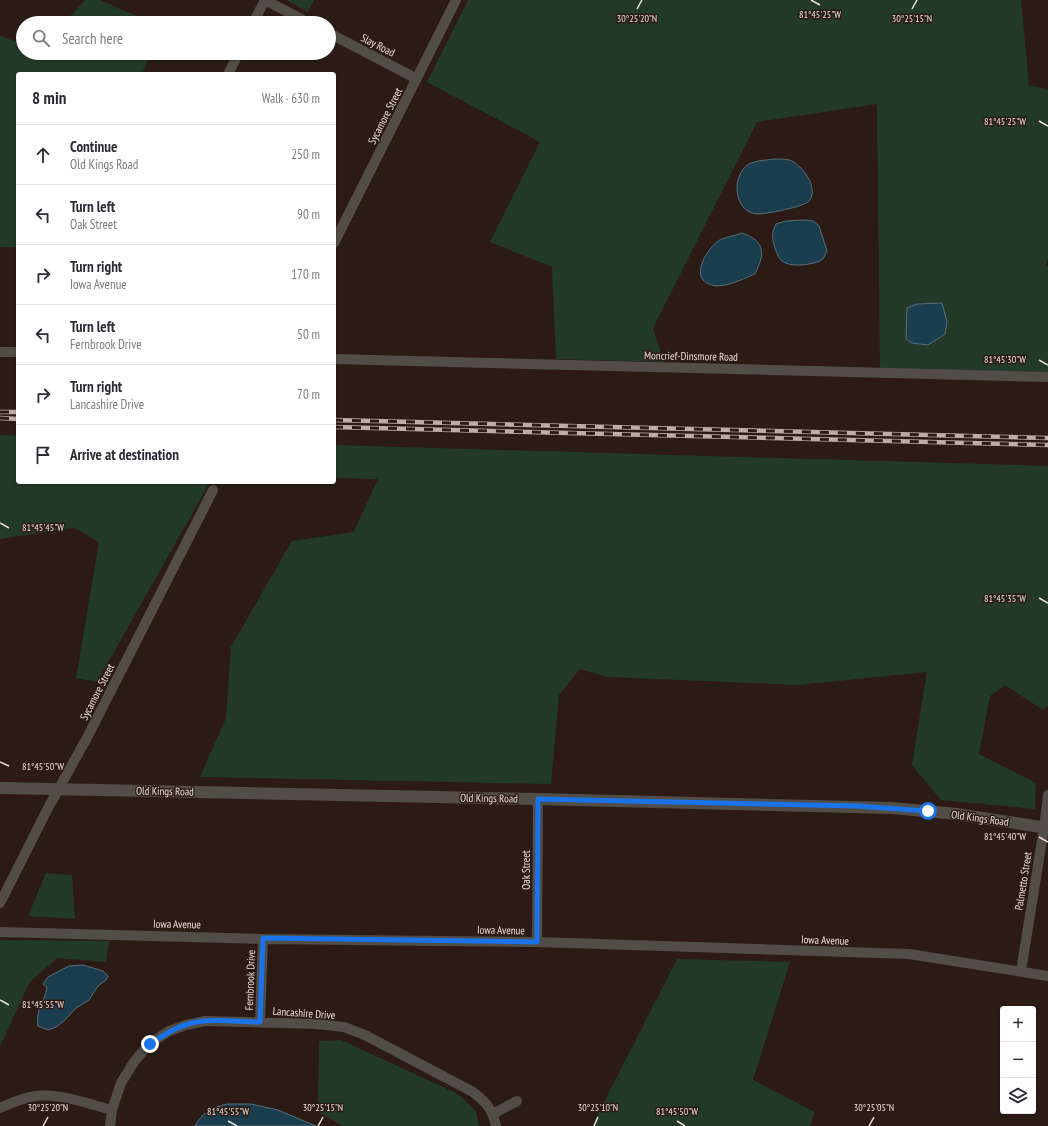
<!DOCTYPE html>
<meta charset="utf-8">
<style>
:root{--surface:#fff;--page:#f7f7f7;--text:#2b2b33;--muted:#7c7c81;--line:#e1e1e2}
body{margin:0;font-family:"PT Sans Narrow",sans-serif;background:var(--page);color:var(--text)}
.controls{position:absolute;right:12px;bottom:12px;display:grid;overflow:hidden;border-radius:4px;box-shadow:0 1px 3px #0004}
.controls button{width:36px;height:36px;display:grid;place-items:center;padding:0;border:0;border-bottom:1px solid var(--line);background:var(--surface);color:var(--text);font:20px sans-serif}
.stop{position:absolute;width:12px;height:12px;margin:-9px;border:3px solid #1a73e8;border-radius:50%;background:#fff}
.stop.end{background:#1a73e8;border-color:#fff;box-shadow:0 1px 4px #0008}
.list{margin:0;padding:0;list-style:none}
h2{display:flex;justify-content:space-between;align-items:center;height:52px;margin:0;padding:0 16px;font-size:17px}
h2 small{font-size:13px;font-weight:400;color:var(--muted)}
.list li{display:grid;grid-template-columns:26px 1fr auto;gap:12px;align-items:center;box-sizing:border-box;height:60px;padding:0 16px;border-top:1px solid var(--line)}
.list b{display:block;font-size:15px;white-space:nowrap}
.list p{margin:0;font-size:13px;white-space:nowrap;color:var(--muted)}
.list em{font-size:13px;font-style:normal;color:var(--muted)}
.icon{flex:none;width:22px;height:22px;fill:none;stroke:currentColor;stroke-width:2;stroke-linecap:round;stroke-linejoin:round}
.map{position:relative;flex:none;width:1048px;height:1126px;overflow:hidden}
.search{position:absolute;background:var(--surface);box-shadow:0 1px 3px #0004;left:16px;top:16px;width:320px;height:44px;display:flex;align-items:center;gap:10px;box-sizing:border-box;padding:0 14px;border-radius:22px;color:var(--muted);font-size:15px}
.panel{position:absolute;background:var(--surface);box-shadow:0 1px 3px #0004;left:16px;top:72px;width:320px;height:412px;border-radius:4px}
.map>svg:first-child{display:block}
.green{fill:#233a29}
.water{fill:#1a3e4e;stroke:#596e78}
.lines{fill:none;stroke-linecap:round;stroke-linejoin:round}
.minor{stroke:#524e47;stroke-width:10}
.tertiary{stroke:#524e47;stroke-width:12}
.rail-casing{stroke:#bbada8;stroke-width:4.5}
.rail{stroke:#2c1b15;stroke-width:3;stroke-dasharray:9;stroke-linecap:butt}
.route{stroke:#1a73e8;stroke-width:5}
.ticks{fill:none;stroke:#ecdfdb;stroke-width:1.5}
.labels{text-anchor:middle;dominant-baseline:central;stroke-width:3;stroke-linejoin:round;paint-order:stroke}
.street-label{font-size:11px;fill:#ecdfdb;stroke:#2c1b15}
.ticks-label{font-size:10px;text-anchor:middle;fill:#ecdfdb;stroke:#2c1b15;stroke-width:3;stroke-linejoin:round;paint-order:stroke}
</style>
<div class="map">
<svg width="1048" height="1126" viewBox="0 0 1048 1126">
<rect width="100%" height="100%" fill="#2c1b15"/>
<!-- green -->
<path class="green" d="M85,0H100L143,19L142,23H64Z
M286,0H314L308,12Z
M468,0H1021L1029,85L1048,89V259L1046,266H1048V372L880,369L877,104L757,122L653,328L664,362L556,359L552,267L490,242L540,142L427,82Z
M0,36L23,44V53H144L150,56L142,74H18V247H0Z
M0,435L18,436V482H210L97,682L76,678L99,542L74,528L0,539Z
M334,445L1048,466V705L1043,710L1005,685L990,696L979,754L1036,783L1035,809L941,800L912,765L927,672L798,685L608,677L580,669L559,695L551,784L200,777L226,718L231,647L292,541L354,532L378,479L334,478Z
M46,873L72,875L75,919L28,916Z
M0,940L109,941L106,962L57,958L29,983L0,1047Z
M677,959L790,962L753,1080L815,1112L810,1126H592Z
M341,1040L456,1093L476,1111L479,1126H343L318,1112L319,1041Z"/>
<!-- water -->
<path class="water" d="M776,159C780,159 785,159 789,160C801,163 820,189 809,201C804,207 766,214 757,214C733,212 731,175 749,164C757,160 768,160 776,159Z
M804,220L813,221L819,226L827,251C825,255 824,259 820,261C811,265 788,268 781,260C777,256 776,250 774,245C772,237 772,232 776,224L786,221Z
M742,233C766,242 765,253 755,274C743,279 729,286 716,286C713,286 710,284 707,283C691,275 708,248 718,241C724,237 735,236 742,233Z
M942,303L947,322L945,334L928,345L912,343L906,339L907,308L917,304Z
M83,965L103,971L108,976L106,980L98,986L89,1000L76,1008L65,1020L56,1027L48,1030L38,1026C35,1010 45,1002 47,987L43,984L48,977L69,966Z
M227,1104H251L278,1110L316,1126H195C201,1113 214,1107 227,1104Z"/>
<g class="lines">
<!-- minor -->
<path class="minor" d="M265,0L309,23
M253,23L265,0
M329,33L417,79
M228,74L239,53
M334,243L456,0
M0,352H18
M334,359L1048,377
M0,903L47,810L89,734L213,490
M0,932L263,939L537,942L909,954L1048,976
M537,942L538,799
M1021,971L1044,828L1048,795
M260,1022L263,939
M0,1108C11,1103 23,1098 35,1096C61,1093 88,1104 112,1110
M493,1114L517,1101
M110,1126L112,1110L121,1083L134,1062L149,1044L169,1031L186,1025L205,1021L317,1024L344,1027L365,1035L473,1092C487,1103 492,1109 496,1126"/>
<!-- tertiary -->
<path class="tertiary" d="M0,788L538,799L892,808L956,814L1048,828"/>
<defs>
<path id="rail" d="M0,412H18
M0,418L18,419
M334,420L1048,438
M334,427L1048,445"/>
</defs>
<!-- rail casing -->
<use href="#rail" class="rail-casing"/>
<!-- rail -->
<use href="#rail" class="rail"/>
</g>
<g class="lines">
<!-- route -->
<path class="route" d="M150,1044C161,1037 172,1029 185,1025C208,1017 236,1022 260,1022L263,938L537,942L538,799L857,806L928,811"/>
</g>
<!-- ticks -->
<path class="ticks" d="M811,0L820,5M637,9L642,0M912,9L917,0M1039,121L1048,126M1039,360L1048,365M0,523L9,528M1039,598L1048,603M0,762L9,766M1039,837L1048,842M0,1000L9,1005M228,1121L237,1126M677,1121L685,1126M43,1126L48,1117M318,1126L323,1117M594,1126L598,1117M869,1126L874,1117"/>
<g class="labels">
<!-- street labels -->
<g class="street-label">
<text transform="translate(378 45) rotate(27)">Slay Road</text>
<text transform="translate(385 116) rotate(-63)">Sycamore Street</text>
<text transform="translate(691 356) rotate(1)">Moncrief-Dinsmore Road</text>
<text transform="translate(97 692) rotate(-63)">Sycamore Street</text>
<text transform="translate(165 791) rotate(1)">Old Kings Road</text>
<text transform="translate(489 798) rotate(1)">Old Kings Road</text>
<text transform="translate(980 818) rotate(8)">Old Kings Road</text>
<text transform="translate(526 870) rotate(-90)">Oak Street</text>
<text transform="translate(1023 881) rotate(-81)">Palmetto Street</text>
<text transform="translate(177 924) rotate(1)">Iowa Avenue</text>
<text transform="translate(501 930) rotate(1)">Iowa Avenue</text>
<text transform="translate(825 940) rotate(2)">Iowa Avenue</text>
<text transform="translate(250 980) rotate(-88)">Fernbrook Drive</text>
<text transform="translate(304 1013) rotate(4)">Lancashire Drive</text>
</g>
</g>
<g class="ticks-label">
<text x="820" y="18">81°45'25"W</text>
<text x="637" y="22">30°25'20"N</text>
<text x="912" y="22">30°25'15"N</text>
<text x="1005" y="125">81°45'25"W</text>
<text x="1005" y="363">81°45'30"W</text>
<text x="43" y="531">81°45'45"W</text>
<text x="1005" y="602">81°45'35"W</text>
<text x="43" y="770">81°45'50"W</text>
<text x="1005" y="840">81°45'40"W</text>
<text x="43" y="1008">81°45'55"W</text>
<text x="48" y="1111">30°25'20"N</text>
<text x="323" y="1111">30°25'15"N</text>
<text x="598" y="1111">30°25'10"N</text>
<text x="874" y="1111">30°25'05"N</text>
<text x="228" y="1115">81°45'55"W</text>
<text x="677" y="1115">81°45'50"W</text>
</g>
</svg>
<div class="controls">
<button>+</button>
<button>−</button>
<button><svg class="icon" aria-label="layers" viewBox="0 0 24 24"><path d="M12 4l9 5-9 5-9-5zM3 14l9 5 9-5"/></svg></button>
</div>
<div class="stop" style="left:928px;top:811px"></div>
<div class="stop end" style="left:150px;top:1044px"></div>
<div class="search"><svg class="icon" aria-label="search" viewBox="0 0 24 24"><circle cx="10" cy="10" r="6"/><path d="M15 15l6 6"/></svg>Search here</div>
<section class="panel">
<h2>8 min<small>Walk · 630 m</small></h2>
<ul class="list">
<li><svg class="icon" aria-label="ahead" viewBox="0 0 24 24"><path d="M12 20V5M6 11l6-6 6 6"/></svg><div><b>Continue</b><p>Old Kings Road</p></div><em>250 m</em></li>
<li><svg class="icon" aria-label="left" viewBox="0 0 24 24"><path d="M17 20v-9H6M10 6l-5 5 5 5"/></svg><div><b>Turn left</b><p>Oak Street</p></div><em>90 m</em></li>
<li><svg class="icon" aria-label="right" viewBox="0 0 24 24"><path d="M7 20v-9h11M14 6l5 5-5 5"/></svg><div><b>Turn right</b><p>Iowa Avenue</p></div><em>170 m</em></li>
<li><svg class="icon" aria-label="left" viewBox="0 0 24 24"><path d="M17 20v-9H6M10 6l-5 5 5 5"/></svg><div><b>Turn left</b><p>Fernbrook Drive</p></div><em>50 m</em></li>
<li><svg class="icon" aria-label="right" viewBox="0 0 24 24"><path d="M7 20v-9h11M14 6l5 5-5 5"/></svg><div><b>Turn right</b><p>Lancashire Drive</p></div><em>70 m</em></li>
<li><svg class="icon" aria-label="arrive" viewBox="0 0 24 24"><path d="M6 21V4h12l-3 4 3 4H6"/></svg><div><b>Arrive at destination</b></div></li>
</ul>
</section>
</div>
